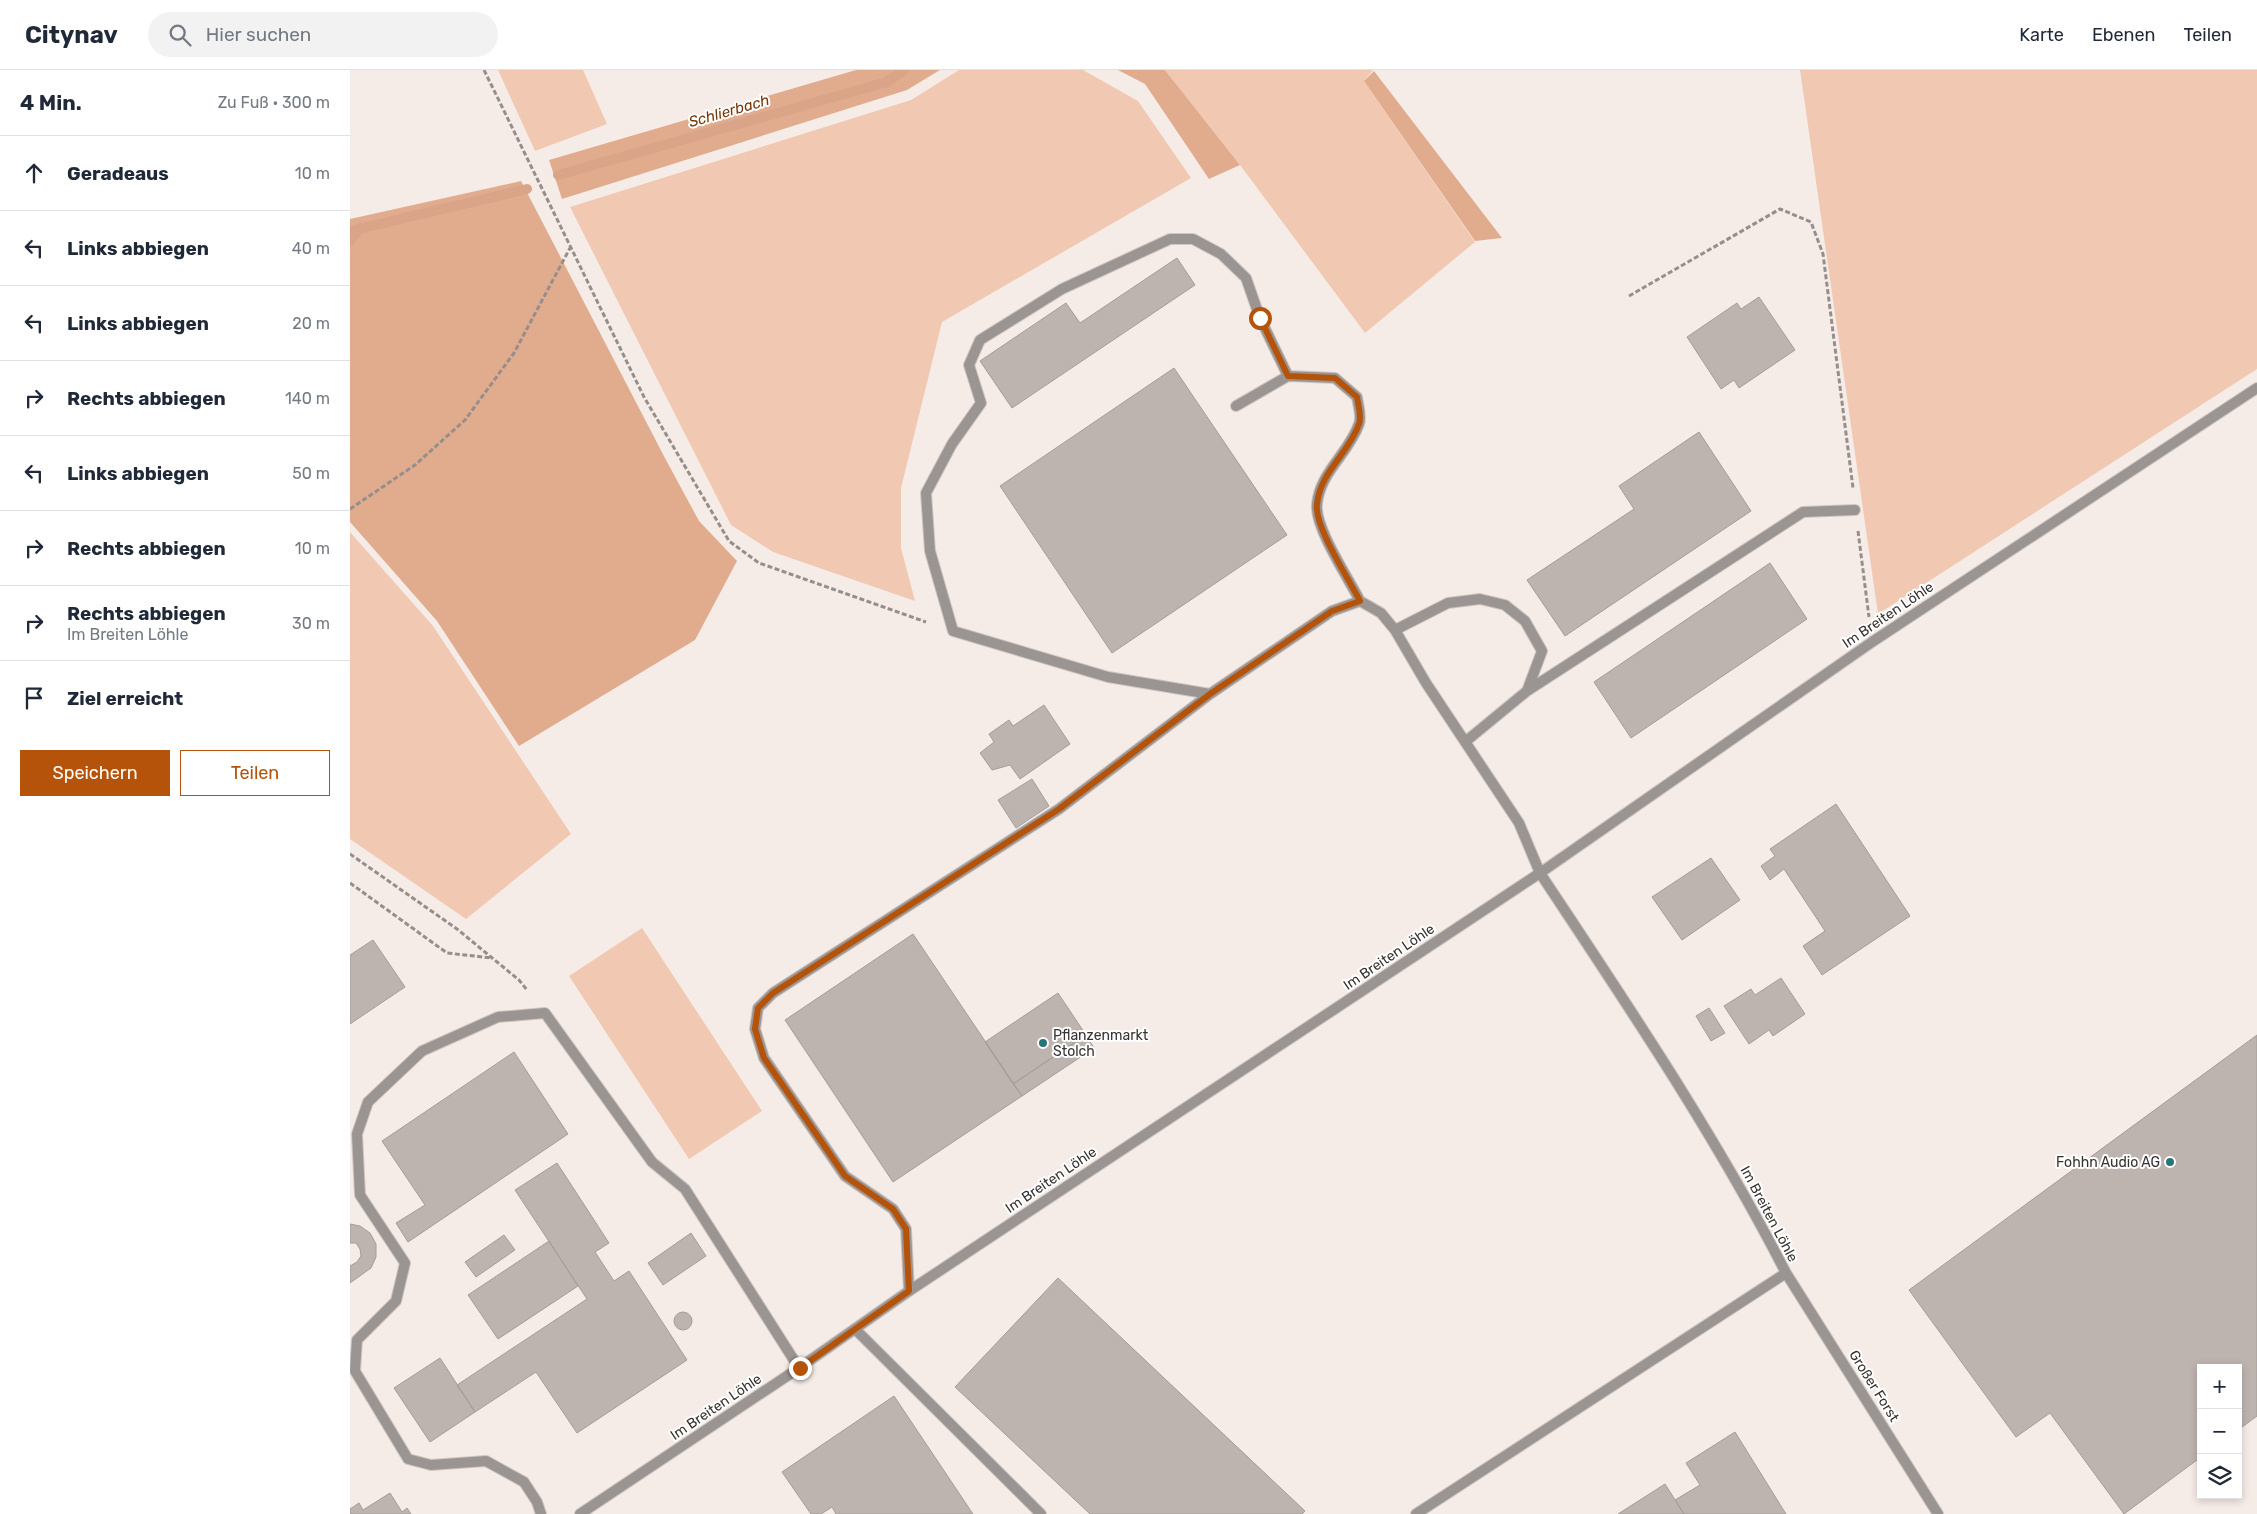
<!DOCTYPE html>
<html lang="de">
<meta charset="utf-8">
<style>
:root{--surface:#fff;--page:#f2f2f3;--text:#1f2937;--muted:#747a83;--line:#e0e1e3;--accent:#b45309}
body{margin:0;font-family:Rubik,sans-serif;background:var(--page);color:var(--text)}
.controls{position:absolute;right:15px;bottom:15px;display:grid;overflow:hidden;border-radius:0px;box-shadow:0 2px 8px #0003}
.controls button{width:45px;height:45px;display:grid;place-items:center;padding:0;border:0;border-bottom:1px solid var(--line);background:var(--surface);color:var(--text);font:25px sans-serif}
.stop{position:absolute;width:15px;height:15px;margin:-11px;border:4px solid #b45309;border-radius:50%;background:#fff}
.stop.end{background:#b45309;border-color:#fff;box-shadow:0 1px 5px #0008}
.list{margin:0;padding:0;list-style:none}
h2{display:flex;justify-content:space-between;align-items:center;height:65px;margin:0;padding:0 20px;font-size:21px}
h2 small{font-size:16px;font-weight:400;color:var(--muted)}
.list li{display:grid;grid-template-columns:32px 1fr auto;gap:15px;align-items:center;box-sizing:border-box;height:75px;padding:0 20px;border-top:1px solid var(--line)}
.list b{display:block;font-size:19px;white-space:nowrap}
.list p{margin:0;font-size:16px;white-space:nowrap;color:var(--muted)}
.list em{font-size:16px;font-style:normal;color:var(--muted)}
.actions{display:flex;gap:10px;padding:15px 20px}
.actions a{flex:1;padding:11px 0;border:1px solid var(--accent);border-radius:0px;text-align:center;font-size:18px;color:var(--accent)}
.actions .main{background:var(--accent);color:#fff}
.icon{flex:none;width:28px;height:28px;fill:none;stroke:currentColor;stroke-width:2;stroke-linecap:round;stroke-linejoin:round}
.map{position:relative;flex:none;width:1907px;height:1444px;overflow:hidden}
header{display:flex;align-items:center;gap:30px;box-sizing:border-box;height:70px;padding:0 25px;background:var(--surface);border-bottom:1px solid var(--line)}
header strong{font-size:24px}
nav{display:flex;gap:28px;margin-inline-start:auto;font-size:18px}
.search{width:350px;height:45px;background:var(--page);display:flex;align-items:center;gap:12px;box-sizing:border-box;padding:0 18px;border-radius:28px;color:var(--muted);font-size:19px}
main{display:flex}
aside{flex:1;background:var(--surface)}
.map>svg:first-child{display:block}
.green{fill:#f1c9b2}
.forest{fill:#e1ac8e}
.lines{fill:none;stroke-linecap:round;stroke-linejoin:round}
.stream{stroke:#d9a487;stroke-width:10}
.building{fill:#beb4af;stroke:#a69c97}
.service-casing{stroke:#d0c7c2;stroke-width:12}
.minor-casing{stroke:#d0c7c2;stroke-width:12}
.path{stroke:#958e8b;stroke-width:3;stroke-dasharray:5 2.5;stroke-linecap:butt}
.service{stroke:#9a9593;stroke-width:10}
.minor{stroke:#9a9593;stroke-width:10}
.route{stroke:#b45309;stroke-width:6}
.poi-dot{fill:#297478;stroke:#fff;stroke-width:2}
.labels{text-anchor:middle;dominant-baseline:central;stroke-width:4;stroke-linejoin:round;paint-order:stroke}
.street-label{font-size:14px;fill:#363230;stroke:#fff}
.poi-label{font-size:14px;fill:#363230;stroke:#fff;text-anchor:start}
.water-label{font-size:15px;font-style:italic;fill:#773807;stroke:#fff}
</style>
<header>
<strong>Citynav</strong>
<div class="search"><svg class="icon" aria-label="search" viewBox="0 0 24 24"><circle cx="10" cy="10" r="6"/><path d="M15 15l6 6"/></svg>Hier suchen</div>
<nav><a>Karte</a><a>Ebenen</a><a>Teilen</a></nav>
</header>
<main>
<aside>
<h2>4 Min.<small>Zu Fuß · 300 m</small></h2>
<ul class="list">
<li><svg class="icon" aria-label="ahead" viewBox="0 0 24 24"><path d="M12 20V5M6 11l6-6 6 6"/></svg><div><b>Geradeaus</b></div><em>10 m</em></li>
<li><svg class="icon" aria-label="left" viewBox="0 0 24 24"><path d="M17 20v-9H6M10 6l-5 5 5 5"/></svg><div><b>Links abbiegen</b></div><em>40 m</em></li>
<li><svg class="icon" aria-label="left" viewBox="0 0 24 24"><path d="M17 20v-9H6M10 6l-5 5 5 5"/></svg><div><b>Links abbiegen</b></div><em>20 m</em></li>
<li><svg class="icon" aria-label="right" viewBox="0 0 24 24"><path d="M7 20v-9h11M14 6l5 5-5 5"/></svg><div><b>Rechts abbiegen</b></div><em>140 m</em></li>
<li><svg class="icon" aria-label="left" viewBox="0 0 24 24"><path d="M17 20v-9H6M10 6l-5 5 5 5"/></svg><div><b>Links abbiegen</b></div><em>50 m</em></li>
<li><svg class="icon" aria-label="right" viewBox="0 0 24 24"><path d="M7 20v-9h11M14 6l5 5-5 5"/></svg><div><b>Rechts abbiegen</b></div><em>10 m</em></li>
<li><svg class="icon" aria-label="right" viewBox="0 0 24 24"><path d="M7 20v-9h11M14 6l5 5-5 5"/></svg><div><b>Rechts abbiegen</b><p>Im Breiten Löhle</p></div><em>30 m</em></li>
<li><svg class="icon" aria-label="arrive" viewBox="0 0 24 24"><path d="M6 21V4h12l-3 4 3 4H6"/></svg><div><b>Ziel erreicht</b></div></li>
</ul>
<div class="actions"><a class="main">Speichern</a><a>Teilen</a></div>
</aside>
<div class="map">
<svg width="1907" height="1444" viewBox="0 0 1907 1444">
<rect width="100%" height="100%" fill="#f6ece7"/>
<!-- green -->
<path class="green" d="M148,0H233L257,54L185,81Z
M609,0H733L788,31L841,108L592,252L551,418V478L565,531L423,482L381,455L220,137L561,30Z
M815,0H1023L1014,11L1125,172L1015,263L890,95Z
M1450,0H1907V299L1528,544Z
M0,462L83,556L221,764L116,849L0,769Z
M292,858L412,1041L339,1089L219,906Z"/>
<!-- forest -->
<path class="forest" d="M506,0H590L557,20L212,129L199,90Z
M768,0H815L890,95L859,109L795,14Z
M1024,1L1152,168L1125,171L1014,11Z
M171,111L316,390L349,451L387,491L345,570L169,676L87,551L0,452V149Z"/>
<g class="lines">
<!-- stream -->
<path class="stream" d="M208,105L537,12L554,0
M0,161L177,119
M0,171L10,158"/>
</g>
<!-- building -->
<path class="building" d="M827,188L845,215L662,338L630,291L716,233L730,253Z
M1409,227L1445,280L1389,318L1384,310L1371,319L1337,267L1387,233L1391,239Z
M824,298L937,465L762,583L650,416Z
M1349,362L1401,441L1215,566L1177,510L1284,439L1269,416Z
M1420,493L1457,549L1281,668L1244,612Z
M694,635L720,674L670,709L660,695L642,700L630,683L644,672L639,664L659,650L663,656Z
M682,709L699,736L666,758L648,730Z
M1486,734L1560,846L1472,905L1453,876L1475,861L1434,799L1420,810L1411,796L1425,786L1420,779Z
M1361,788L1390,830L1332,870L1302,827Z
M563,864L672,1026L543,1112L435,950Z
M23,870L55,917L0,954V885Z
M1431,908L1455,944L1423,966L1419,960L1399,974L1374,936L1401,919L1405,925Z
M708,923L736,965L663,1014L635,972Z
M1359,938L1375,963L1361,971L1346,946Z
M736,965L744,978L672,1026L663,1014Z
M1907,965V1346L1888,1360V1298H1851V1387L1774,1444L1700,1343L1666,1367L1559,1220Z
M164,982L218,1064L58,1172L46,1153L75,1135L32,1071Z
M207,1093L259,1173L245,1182L264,1211L279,1201L337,1290L227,1363L186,1302L125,1342L107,1315L237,1229L165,1120Z
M0,1154L10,1156L20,1163L26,1174V1187L21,1198L0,1213V1196L7,1192L11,1186L10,1179L6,1173H0Z
M341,1163L356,1186L313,1215L298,1193Z
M154,1165L165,1180L126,1207L115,1192Z
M199,1171L228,1216L148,1269L118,1225Z
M708,1208L955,1441L952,1444H740L605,1317Z
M324 1251a9 9 0 1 1 18 0a9 9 0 1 1-18 0Z
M90,1288L125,1342L80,1372L44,1318Z
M544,1326L623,1444H486L482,1437L471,1444H461L432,1402Z
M1385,1362L1436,1444H1334L1325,1430L1350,1415L1336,1393Z
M1315,1414L1334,1444H1268Z
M40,1423L52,1442L57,1438L61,1444H0V1439L9,1433L13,1440Z"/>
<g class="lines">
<defs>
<path id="service" d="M938,306L910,248L896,208L871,184L843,169H820L712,219L630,270L619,295L631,333L602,374L576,423L580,481L603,561L758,607L860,624L982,541L1010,531L1031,543L1045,560L1076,613L1169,753L1190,803
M886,336L938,306L985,308L1007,327C1008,335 1012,347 1009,354C999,383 970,402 967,434C964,457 999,509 1010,531
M1045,560L1098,533L1130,529L1155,535L1175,551L1192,581L1177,621L1115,672
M1177,621L1453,442L1505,440
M559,1221L556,1159L543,1139L495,1106L414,988L405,959L408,938L423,923L709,739L860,624
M505,1259L691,1444
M191,1444L187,1432L174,1412L136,1391L81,1395L58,1389L5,1301L7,1270L46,1231L55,1193L10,1125L7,1064L18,1032L72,981L148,947L195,943L302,1092L335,1119L449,1298"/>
<path id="minor" d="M1436,1203L1588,1444
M230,1444L449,1298L559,1221L1190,803L1522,572L1907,318
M1066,1444L1436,1203C1365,1064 1276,933 1190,803"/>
</defs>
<!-- service casing -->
<use href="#service" class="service-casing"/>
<!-- minor casing -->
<use href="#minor" class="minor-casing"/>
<!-- path -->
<path class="path" d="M134,0L294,327L379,471L409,493L576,552
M1279,226L1430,139L1461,152L1473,184L1503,418
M0,439L65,395L115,350L164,283L220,178
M1508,461L1519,547
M0,784L107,859L169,910L177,920
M0,813L97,883L142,888"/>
<!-- service -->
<use href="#service" class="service"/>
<!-- minor -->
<use href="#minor" class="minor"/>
</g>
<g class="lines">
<!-- route -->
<path class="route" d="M450,1298L559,1221L556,1159L543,1139L495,1106L414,988L405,959L408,938L423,923L709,739L860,624L982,541L1010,531C999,509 964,457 967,434C970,402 999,383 1009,354C1012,347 1008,335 1007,327L985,308L938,306L910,248"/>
</g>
<!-- markers -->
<g class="poi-dot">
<circle cx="693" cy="973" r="5"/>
<circle cx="1820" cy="1092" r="5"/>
</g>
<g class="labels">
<!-- street labels -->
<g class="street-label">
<text transform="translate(1538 545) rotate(-34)">Im Breiten Löhle</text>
<text transform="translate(1039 887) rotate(-34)">Im Breiten Löhle</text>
<text transform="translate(701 1110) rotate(-34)">Im Breiten Löhle</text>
<text transform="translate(1419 1144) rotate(62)">Im Breiten Löhle</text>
<text transform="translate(1524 1316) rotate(58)">Großer Forst</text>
<text transform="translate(366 1337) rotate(-34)">Im Breiten Löhle</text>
</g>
<!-- poi labels -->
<g class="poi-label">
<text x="703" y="965">Pflanzenmarkt<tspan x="703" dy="16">Stolch</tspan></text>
<text x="1810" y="1092" text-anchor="end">Fohhn Audio AG</text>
</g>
<!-- water labels -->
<g class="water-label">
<text transform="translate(379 41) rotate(-16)">Schlierbach</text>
</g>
</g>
</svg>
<div class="controls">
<button>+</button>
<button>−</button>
<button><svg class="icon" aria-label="layers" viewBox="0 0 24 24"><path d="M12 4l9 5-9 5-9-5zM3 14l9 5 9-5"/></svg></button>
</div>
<div class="stop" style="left:910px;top:248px"></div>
<div class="stop end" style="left:450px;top:1298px"></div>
</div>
</main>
